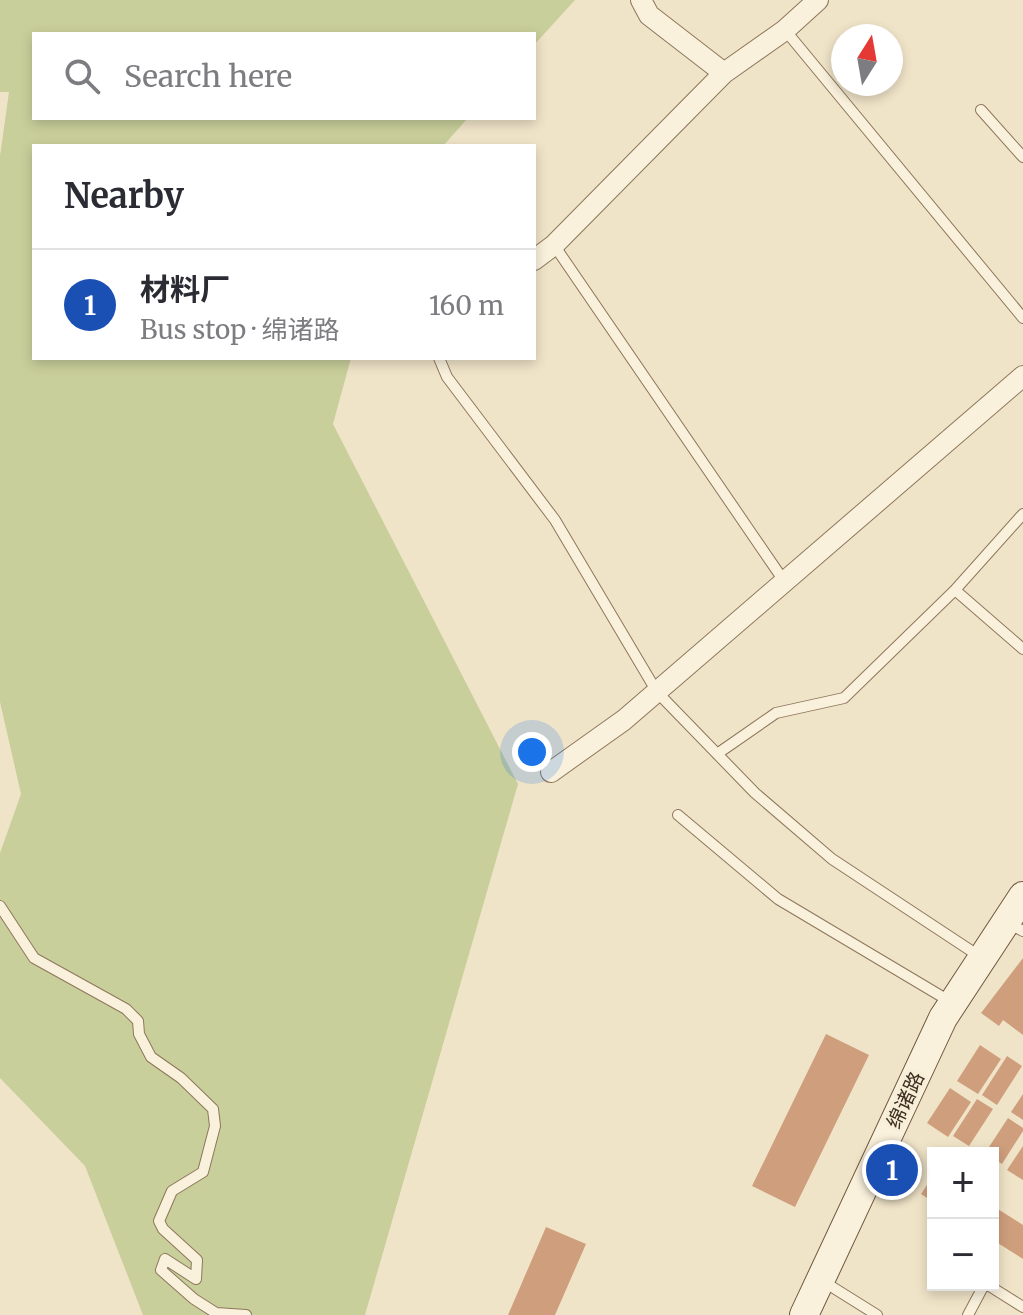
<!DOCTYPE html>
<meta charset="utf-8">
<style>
:root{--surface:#fff;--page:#f7f7f7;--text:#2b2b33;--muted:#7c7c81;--line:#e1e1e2;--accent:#7c3aed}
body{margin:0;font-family:Merriweather,"Noto Sans SC",serif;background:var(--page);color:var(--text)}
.controls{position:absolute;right:24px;bottom:24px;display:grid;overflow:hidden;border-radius:0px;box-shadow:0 4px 12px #0003}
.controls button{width:72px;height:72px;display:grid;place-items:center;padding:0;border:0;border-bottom:2px solid var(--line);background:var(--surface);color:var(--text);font:40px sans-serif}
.compass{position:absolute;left:831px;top:24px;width:72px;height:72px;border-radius:50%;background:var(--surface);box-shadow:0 4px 12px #0003;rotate:11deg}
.you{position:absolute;left:532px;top:752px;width:28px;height:28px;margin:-20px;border:6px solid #fff;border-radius:50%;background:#1a73e8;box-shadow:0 0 0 12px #1a73e833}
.badge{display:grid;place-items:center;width:52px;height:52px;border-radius:50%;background:var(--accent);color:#fff;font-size:26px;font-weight:700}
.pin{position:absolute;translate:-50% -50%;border:4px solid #fff;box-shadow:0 2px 8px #0006}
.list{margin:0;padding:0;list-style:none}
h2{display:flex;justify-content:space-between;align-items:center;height:104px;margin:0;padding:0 32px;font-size:34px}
h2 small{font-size:26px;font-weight:400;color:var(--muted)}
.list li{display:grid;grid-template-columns:52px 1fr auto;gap:24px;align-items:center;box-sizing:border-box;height:112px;padding:0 32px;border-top:2px solid var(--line)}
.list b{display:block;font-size:30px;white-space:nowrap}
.list p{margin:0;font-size:26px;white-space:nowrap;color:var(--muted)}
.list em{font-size:26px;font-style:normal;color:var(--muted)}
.icon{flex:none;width:44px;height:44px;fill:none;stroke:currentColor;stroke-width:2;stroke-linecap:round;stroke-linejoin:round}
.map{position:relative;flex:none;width:1023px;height:1315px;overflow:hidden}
.search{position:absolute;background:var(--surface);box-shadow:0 4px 12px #0003;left:32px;top:32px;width:504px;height:88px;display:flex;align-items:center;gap:20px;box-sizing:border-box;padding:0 28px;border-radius:0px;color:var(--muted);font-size:30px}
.panel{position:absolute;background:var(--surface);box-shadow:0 4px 12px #0003;left:32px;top:144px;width:504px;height:216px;border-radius:0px}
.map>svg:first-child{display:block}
.green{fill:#c9cf9b}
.building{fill:#cf9f7d}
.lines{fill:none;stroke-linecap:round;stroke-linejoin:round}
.lane-casing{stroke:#8d765c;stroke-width:12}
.street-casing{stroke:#8d765c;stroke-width:22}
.secondary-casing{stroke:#6f573f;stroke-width:30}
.lane{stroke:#faf1dc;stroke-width:10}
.street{stroke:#faf1dc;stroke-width:20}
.secondary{stroke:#faf1dc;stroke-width:28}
.labels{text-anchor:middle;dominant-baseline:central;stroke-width:6;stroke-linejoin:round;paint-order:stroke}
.street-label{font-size:20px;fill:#3d2e20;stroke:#f7eed8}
</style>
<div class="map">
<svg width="1023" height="1315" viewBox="0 0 1023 1315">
<rect width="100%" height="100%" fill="#f0e4c8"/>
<!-- green -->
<path class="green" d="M0,0H575L534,45V34H34V118H468L443,146H34V358H351L333,424L518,784L365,1315H143L85,1166L0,1078V853L21,794L0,702V156L9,92H0Z"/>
<!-- building -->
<path class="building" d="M1023,958V1035L1003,1020L999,1026L981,1013Z
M826,1034L869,1055L795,1207L752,1186Z
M980,1045L1001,1059L978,1094L957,1081Z
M1007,1056L1022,1066L997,1105L982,1095Z
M950,1088L971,1102L948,1137L927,1123Z
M1023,1094V1120L1011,1112Z
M977,1099L993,1109L969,1146L953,1136Z
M1008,1118L1023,1128V1131L1002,1164L993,1158V1153H985Z
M1023,1146V1180L1007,1170Z
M933,1176V1202L921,1194Z
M993,1206L1023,1225V1259L993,1240Z
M546,1227L586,1244L555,1315H508Z"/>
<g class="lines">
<defs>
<path id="lane" d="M785,30L1023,318
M981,110L1023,157
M554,245L784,581
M439,358L447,377L555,520L657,692L755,793L832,859L979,956
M955,590L1023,649
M717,754L776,713L844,698L955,590L1023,514
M678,815L778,899L951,1002
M0,906L34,958L126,1009L138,1021L139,1034L151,1057L181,1078L213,1109L215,1126L203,1172L172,1191L159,1221L163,1229L197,1260L196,1279L165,1259L161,1270L194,1299L216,1313L246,1315
M1006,922L1023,931
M821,1280L877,1315
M988,1285L1023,1307
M968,1315L984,1285"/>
<path id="street" d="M641,0L649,15L724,73
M534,260L554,245L724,73L785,30L818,0
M551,772L624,720L1023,376"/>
<path id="secondary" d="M804,1315L943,1018L1023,896"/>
</defs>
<!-- lane casing -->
<use href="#lane" class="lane-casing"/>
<!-- street casing -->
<use href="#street" class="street-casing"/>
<!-- secondary casing -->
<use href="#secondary" class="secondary-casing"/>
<!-- lane -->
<use href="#lane" class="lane"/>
<!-- street -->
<use href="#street" class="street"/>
<!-- secondary -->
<use href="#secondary" class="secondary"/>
</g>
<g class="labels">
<!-- street labels -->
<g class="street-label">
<text transform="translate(905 1100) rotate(-65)">绵诸路</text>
</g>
</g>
</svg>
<div class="controls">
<button>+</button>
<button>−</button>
</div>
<svg class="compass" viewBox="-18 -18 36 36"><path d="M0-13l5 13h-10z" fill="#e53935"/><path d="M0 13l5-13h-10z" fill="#7c7c81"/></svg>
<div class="you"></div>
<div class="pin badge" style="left:892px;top:1170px;background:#1a4fb4">1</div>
<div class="search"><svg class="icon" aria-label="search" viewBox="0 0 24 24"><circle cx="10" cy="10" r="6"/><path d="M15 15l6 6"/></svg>Search here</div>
<section class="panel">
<h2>Nearby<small></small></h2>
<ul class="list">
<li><span class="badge" style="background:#1a4fb4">1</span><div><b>材料厂</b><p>Bus stop · 绵诸路</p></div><em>160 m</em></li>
</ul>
</section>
</div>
